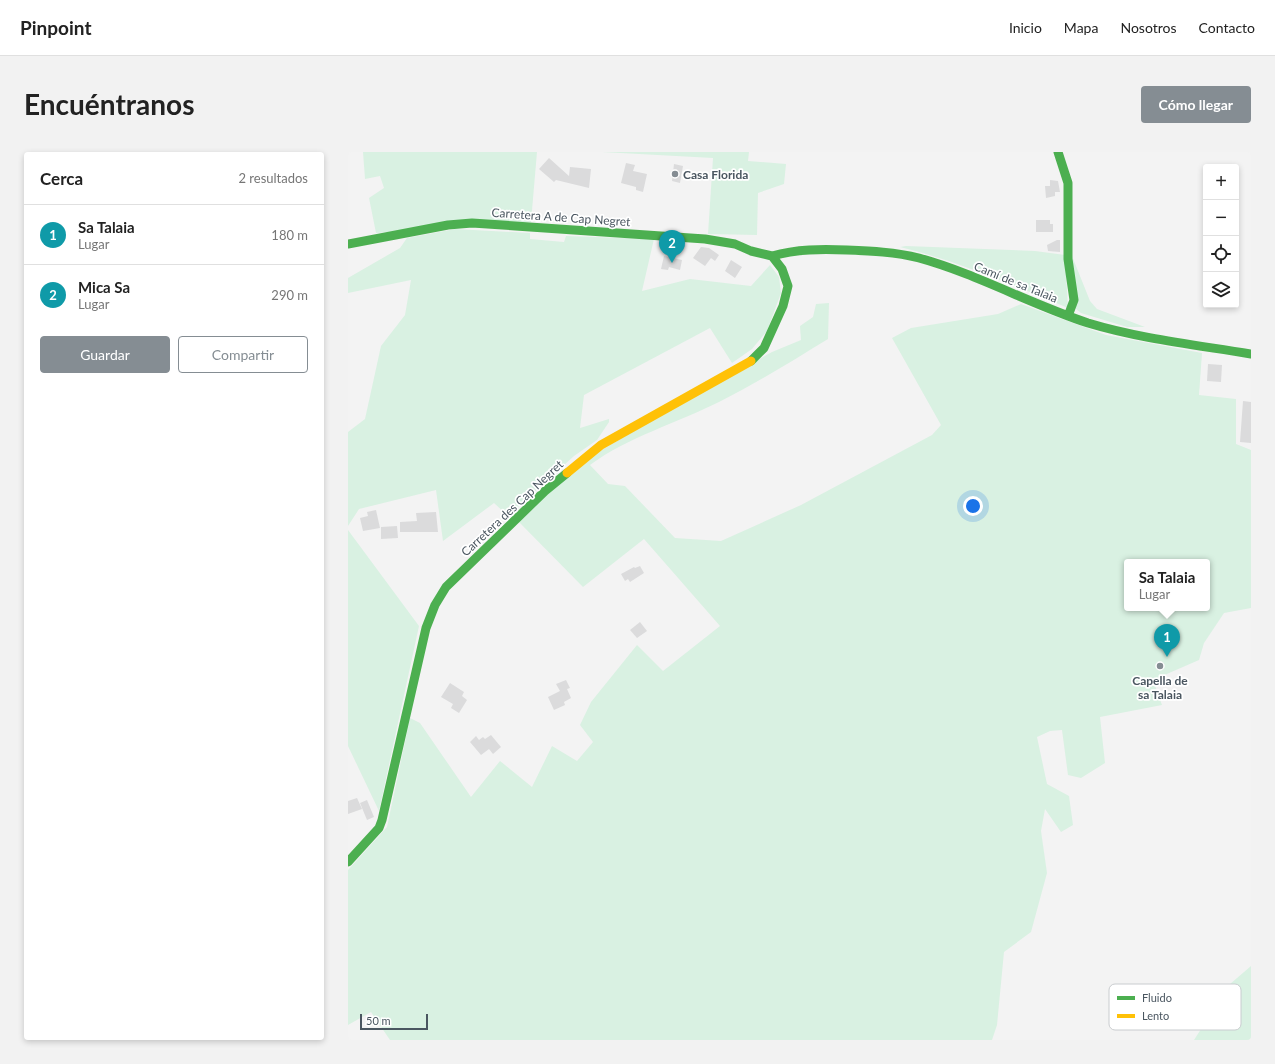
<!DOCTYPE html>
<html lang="es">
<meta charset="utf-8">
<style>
:root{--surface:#fff;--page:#f2f2f2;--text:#222;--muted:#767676;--line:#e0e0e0;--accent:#858d93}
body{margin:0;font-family:Lato,sans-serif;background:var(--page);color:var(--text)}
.controls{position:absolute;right:12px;top:12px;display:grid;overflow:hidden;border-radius:4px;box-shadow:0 2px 6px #0003}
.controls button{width:36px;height:36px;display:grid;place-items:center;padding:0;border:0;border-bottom:1px solid var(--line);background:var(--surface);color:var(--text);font:20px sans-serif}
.scale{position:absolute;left:12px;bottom:10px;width:68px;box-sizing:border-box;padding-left:4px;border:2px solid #4a5660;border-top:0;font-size:11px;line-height:14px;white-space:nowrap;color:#4a5660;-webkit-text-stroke:3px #fff;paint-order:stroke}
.you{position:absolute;left:625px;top:354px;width:14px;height:14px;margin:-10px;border:3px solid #fff;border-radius:50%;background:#1a73e8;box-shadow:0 0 0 6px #1a73e833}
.badge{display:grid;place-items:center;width:26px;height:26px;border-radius:50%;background:var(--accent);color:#fff;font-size:13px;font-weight:700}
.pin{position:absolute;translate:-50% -33px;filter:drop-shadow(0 1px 2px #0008)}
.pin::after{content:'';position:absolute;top:21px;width:14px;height:12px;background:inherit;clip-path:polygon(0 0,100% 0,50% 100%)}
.popup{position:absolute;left:776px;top:407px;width:86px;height:52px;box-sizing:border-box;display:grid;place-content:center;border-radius:4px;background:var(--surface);filter:drop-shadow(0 1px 3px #0005);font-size:13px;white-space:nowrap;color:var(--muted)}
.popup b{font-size:15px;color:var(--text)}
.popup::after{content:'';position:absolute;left:50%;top:100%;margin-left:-8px;border:8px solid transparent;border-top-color:var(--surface)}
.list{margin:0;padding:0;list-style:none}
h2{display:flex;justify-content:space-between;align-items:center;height:52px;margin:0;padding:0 16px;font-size:17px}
h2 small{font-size:13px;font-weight:400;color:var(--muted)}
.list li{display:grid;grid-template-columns:26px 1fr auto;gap:12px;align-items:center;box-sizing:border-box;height:60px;padding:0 16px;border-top:1px solid var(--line)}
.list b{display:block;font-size:15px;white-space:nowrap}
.list p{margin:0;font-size:13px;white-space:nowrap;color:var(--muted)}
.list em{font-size:13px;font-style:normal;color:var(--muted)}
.actions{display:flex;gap:8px;padding:12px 16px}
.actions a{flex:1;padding:9px 0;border:1px solid var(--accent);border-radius:4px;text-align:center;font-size:14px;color:var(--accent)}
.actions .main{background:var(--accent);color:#fff}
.icon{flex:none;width:22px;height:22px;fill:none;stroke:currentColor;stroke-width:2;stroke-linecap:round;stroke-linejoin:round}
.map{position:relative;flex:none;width:903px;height:888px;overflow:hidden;border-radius:4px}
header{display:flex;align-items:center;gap:24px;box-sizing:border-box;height:56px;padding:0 20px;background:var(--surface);border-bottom:1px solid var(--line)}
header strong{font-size:19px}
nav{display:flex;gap:22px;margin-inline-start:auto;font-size:14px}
.intro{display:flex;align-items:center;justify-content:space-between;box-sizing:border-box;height:96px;padding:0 24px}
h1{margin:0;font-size:28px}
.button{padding:10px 18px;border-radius:4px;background:var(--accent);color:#fff;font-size:14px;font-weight:700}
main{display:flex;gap:24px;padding:0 24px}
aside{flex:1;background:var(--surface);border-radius:4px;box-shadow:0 2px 6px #0003}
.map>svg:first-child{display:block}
.green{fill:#d9f1e2;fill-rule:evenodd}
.building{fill:#dbdbdc}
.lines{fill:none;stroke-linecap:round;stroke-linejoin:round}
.fast{stroke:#4caf50;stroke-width:9}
.slow{stroke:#ffc107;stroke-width:9}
.poi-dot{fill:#858d93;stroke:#fff;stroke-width:1.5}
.labels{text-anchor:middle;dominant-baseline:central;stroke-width:3.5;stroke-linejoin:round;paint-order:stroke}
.poi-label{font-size:12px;font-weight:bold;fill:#4a5660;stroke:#fff;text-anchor:start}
.street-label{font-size:12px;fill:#4a5660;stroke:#fff}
.key{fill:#fff;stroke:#c9cccf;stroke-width:1}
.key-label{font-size:11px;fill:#4a5660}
</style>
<header>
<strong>Pinpoint</strong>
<nav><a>Inicio</a><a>Mapa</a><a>Nosotros</a><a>Contacto</a></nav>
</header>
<div class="intro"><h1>Encuéntranos</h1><a class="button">Cómo llegar</a></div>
<main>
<aside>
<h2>Cerca<small>2 resultados</small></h2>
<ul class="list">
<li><span class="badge" style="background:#0f9aa8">1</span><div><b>Sa Talaia</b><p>Lugar</p></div><em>180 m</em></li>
<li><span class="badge" style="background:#0f9aa8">2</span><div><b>Mica Sa</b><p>Lugar</p></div><em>290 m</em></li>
</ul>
<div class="actions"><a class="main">Guardar</a><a>Compartir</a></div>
</aside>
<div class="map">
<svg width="903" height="888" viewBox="0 0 903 888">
<rect width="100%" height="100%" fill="#f3f3f3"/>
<!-- green -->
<path class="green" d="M15,0H189L183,70L28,81L21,46L36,36L32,24L17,27Z
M254,0H401L400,9L438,12L436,32L410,41L409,83L360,82L365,6Z
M107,77L182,81V87L216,90L218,84L306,87L294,139L342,127L403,134L422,113L431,125L433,141L419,179L404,197L384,211L362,176L236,243L232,276L261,267V270L249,288L226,304L160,364L146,351L95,389L88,338L11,357L0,374V280L17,267L33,194L57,163L63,128L0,141V126L52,96L59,86Z
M558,94L687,99L717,103L720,156C665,133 610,109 552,95Z
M724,104L742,149L749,157L797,175H779L733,161L728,157Z
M481,151L480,187C444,209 409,231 371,250C329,271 280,285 242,313L260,332L277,334L327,386L373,389L453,353L584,283L593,273L544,186L563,176L650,162L673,152L758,183L854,201L851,243L888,247V292L903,298V456L876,461L856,491L851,508L805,528L814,553L752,565L757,611L733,626L720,623L714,578L702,579L689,585L699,632L721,644L725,673L713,680L697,657L693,679L699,721L683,780L656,800L649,873L644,888H42L23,860L0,873V718L39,675L62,566L72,571L123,645L152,609L184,635L204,594L229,609L245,590L232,573L243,550L289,493L315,519L372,474L296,387L235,435L170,369L230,312L375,227L424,200L453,188L452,174L465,165L468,152ZM779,410H859V456H779Z
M0,378L71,474L31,659L0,594Z
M903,814V888H846L882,832Z"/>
<!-- building -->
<path class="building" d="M201,6L221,24L222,15L243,17L241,36L208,28L206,30L191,17Z
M278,11L287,13L285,19L299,22L295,40L288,38V35L273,31Z
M326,12L335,14L332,31L324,29Z
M702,28L710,29L712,40H707V44L698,46L697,34H702Z
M688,68H702V72H705V80H688Z
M709,88H712V100L700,99L699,93Z
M353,95L361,96L371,103L367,109L363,106L357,114L345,106Z
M316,104L334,108L332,118L321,115L320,118L313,117Z
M383,108L394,115L387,126L377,119Z
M860,212L874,213L873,230L859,229Z
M895,249L903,250V291L892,290Z
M28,358L32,376L15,379L12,366L20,364L19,360Z
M88,360L90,380H52V370L69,369L68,361Z
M49,374L50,386L33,387V375Z
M292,414L296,421L282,430L280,427L277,429L273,422L286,415L287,416Z
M292,470L299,479L289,486L282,478Z
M218,528L222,536L219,537L223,546L216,550L217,553L206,558L200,545L212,539L208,532Z
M102,531L116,540L114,544L119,548L111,561L103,556L105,552L93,545Z
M143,583L153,595L145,602L141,597L133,603L122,590L128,584L131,588L135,585L137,587Z
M9,646L14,657L0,662V649Z
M19,648L26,665L19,668L12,651Z"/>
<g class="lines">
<!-- fast -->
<path class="fast" d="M710,0L720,31V107L726,148L720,164
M0,92L100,73L124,71L357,87L387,92L403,99L424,104
M424,104C449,97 473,97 499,98C523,99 547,100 571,106C629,122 682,152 740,171C793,187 849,193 903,202
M403,209L416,196L435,154L440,134L434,117L424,104
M0,710L31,676L34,668L78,476L87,453L98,435L197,339L219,321"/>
<!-- slow -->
<path class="slow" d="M219,321L253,293L403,209"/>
</g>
<!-- markers -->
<g class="poi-dot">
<circle cx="327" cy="22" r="4"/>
<circle cx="812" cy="514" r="4"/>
</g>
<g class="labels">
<!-- poi labels -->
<g class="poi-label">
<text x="335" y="22">Casa Florida</text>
<text x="812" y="528" text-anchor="middle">Capella de<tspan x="812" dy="14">sa Talaia</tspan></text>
</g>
<!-- street labels -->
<g class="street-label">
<text transform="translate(213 65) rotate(4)">Carretera A de Cap Negret</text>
<text transform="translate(668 130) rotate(22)">Camí de sa Talaia</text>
<text transform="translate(164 356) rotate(-43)">Carretera des Cap Negret</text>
</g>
</g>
<!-- legend -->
<rect x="761" y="832" width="132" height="46" rx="6" class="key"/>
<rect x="769" y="844" width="18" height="4" fill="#4caf50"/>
<rect x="769" y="862" width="18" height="4" fill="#ffc107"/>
<g class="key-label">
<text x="794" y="850">Fluido</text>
<text x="794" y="868">Lento</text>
</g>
</svg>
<div class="controls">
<button>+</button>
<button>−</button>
<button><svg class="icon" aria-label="locate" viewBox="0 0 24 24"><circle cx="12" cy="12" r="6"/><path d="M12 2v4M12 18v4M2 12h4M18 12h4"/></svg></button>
<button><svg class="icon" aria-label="layers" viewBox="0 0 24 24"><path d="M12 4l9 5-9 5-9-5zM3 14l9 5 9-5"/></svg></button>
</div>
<div class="scale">50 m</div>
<div class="you"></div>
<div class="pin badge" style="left:819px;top:505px;background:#0f9aa8">1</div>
<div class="popup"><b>Sa Talaia</b>Lugar</div>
<div class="pin badge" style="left:324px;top:111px;background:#0f9aa8">2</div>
</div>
</main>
